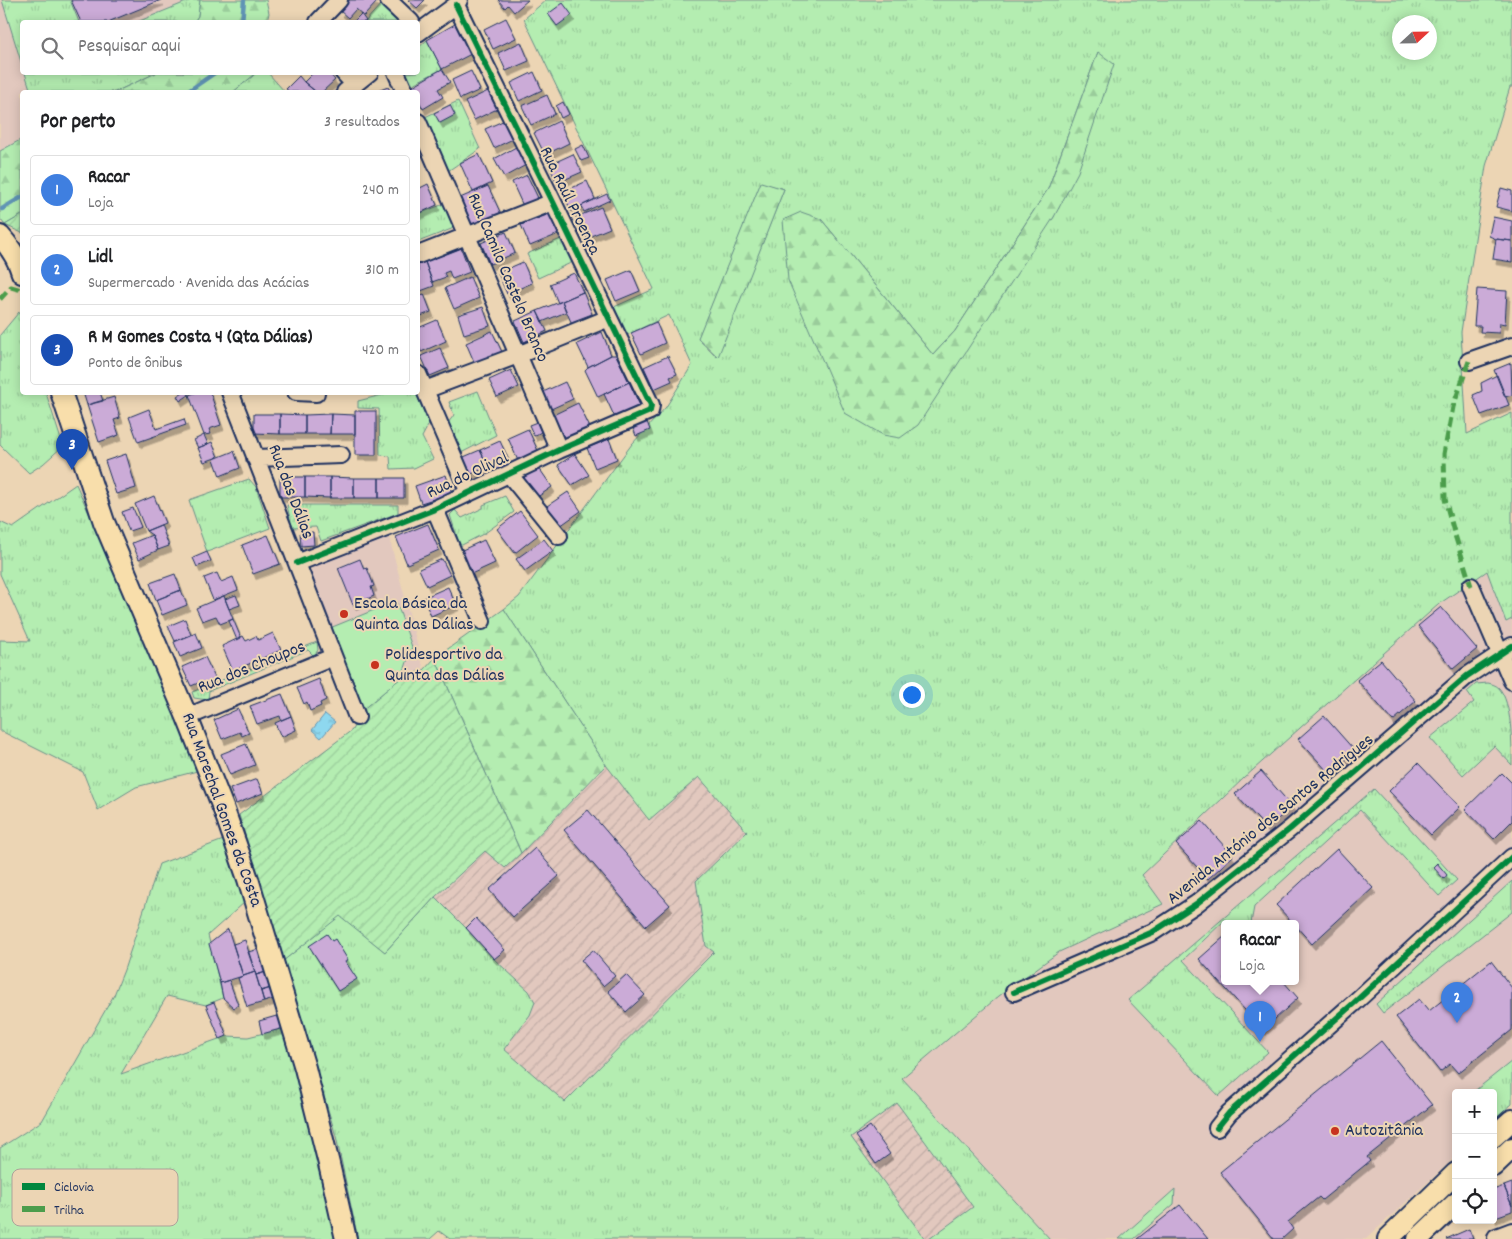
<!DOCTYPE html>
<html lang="pt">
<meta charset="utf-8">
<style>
:root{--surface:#fff;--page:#f2f2f2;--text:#202124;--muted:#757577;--line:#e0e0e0;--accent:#111827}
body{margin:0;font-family:Dekko,sans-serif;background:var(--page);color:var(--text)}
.controls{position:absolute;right:15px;bottom:15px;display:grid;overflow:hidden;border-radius:5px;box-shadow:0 2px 12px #0003}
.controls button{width:45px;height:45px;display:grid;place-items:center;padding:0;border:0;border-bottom:1px solid var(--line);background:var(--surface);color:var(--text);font:25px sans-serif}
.compass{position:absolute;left:1392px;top:15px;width:45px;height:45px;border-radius:50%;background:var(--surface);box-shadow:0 2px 12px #0003;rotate:68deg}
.you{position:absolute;left:911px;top:694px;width:18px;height:18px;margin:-12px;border:4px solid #fff;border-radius:50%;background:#1a73e8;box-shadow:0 0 0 8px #1a73e833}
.badge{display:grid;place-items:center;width:32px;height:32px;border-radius:50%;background:var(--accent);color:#fff;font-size:16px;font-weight:700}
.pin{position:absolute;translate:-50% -41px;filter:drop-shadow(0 1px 2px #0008)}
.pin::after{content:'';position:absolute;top:26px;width:18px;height:15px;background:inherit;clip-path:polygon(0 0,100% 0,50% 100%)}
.popup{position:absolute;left:1221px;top:920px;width:78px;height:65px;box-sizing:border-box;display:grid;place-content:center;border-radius:5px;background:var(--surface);filter:drop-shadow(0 1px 4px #0005);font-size:16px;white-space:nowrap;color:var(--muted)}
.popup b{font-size:19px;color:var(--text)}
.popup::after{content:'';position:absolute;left:50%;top:100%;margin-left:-10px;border:10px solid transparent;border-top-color:var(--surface)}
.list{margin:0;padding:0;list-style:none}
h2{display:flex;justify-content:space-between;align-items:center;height:65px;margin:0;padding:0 20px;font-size:21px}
h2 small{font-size:16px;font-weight:400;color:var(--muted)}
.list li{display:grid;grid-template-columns:32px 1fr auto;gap:15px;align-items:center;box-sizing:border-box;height:70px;margin:0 10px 10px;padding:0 10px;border:1px solid var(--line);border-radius:5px}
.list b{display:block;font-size:19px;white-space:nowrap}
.list p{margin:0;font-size:16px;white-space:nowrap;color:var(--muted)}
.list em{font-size:16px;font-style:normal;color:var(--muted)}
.icon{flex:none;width:28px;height:28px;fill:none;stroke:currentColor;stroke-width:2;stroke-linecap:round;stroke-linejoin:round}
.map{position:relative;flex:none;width:1512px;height:1239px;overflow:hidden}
.search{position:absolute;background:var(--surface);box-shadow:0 2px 12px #0003;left:20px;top:20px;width:400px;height:55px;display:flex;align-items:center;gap:12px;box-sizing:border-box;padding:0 18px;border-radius:5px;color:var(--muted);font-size:19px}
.panel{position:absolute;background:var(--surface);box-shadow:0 2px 12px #0003;left:20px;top:90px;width:400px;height:305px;border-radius:5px}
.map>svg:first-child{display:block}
.built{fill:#e2c8be;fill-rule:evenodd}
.industrial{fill:url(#industrial-furrows)}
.grass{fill:url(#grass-tufts);stroke:#688e88;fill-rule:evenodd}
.forest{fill:url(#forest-firs);stroke:#688e88}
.garden{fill:url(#garden-furrows);stroke:#688e88}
.pitch{fill:#b4edb1;stroke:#688e88}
.water{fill:url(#water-ripples);stroke:#6094b5}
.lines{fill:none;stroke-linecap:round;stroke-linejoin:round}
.stream{stroke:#6094b5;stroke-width:4.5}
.building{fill:#cbabd7;stroke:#1b2f5e;filter:url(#shadow)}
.minor-casing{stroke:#1b2f5e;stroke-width:20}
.major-casing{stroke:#1b2f5e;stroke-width:24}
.minor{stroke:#ecd5b4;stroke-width:16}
.major{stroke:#f8deab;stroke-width:20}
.quiet{stroke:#4c9d4c;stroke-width:5;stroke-dasharray:10 5;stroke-linecap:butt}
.cycleway-casing{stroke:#ecd5b4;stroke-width:9}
.cycleway{stroke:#00873e;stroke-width:6}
.poi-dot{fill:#c8321e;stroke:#ecd5b4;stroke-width:2}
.labels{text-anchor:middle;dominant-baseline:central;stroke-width:4;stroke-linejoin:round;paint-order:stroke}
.street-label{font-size:18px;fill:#1b2f5e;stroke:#ecd5b4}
.poi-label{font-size:18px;fill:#1b2f5e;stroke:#ecd5b4;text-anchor:start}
.key{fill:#ecd5b4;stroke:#ada39a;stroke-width:1}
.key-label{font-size:14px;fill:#1b2f5e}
</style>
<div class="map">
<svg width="1512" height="1239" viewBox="0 0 1512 1239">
<defs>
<pattern id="industrial-furrows" width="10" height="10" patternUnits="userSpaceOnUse" patternTransform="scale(1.25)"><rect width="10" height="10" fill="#e2c8be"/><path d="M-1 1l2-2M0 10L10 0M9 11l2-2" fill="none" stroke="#c1aca6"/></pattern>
<pattern id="grass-tufts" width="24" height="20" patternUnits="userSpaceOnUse" patternTransform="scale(1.25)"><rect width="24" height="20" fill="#b4edb1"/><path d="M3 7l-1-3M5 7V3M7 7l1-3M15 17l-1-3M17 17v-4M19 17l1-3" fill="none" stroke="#9acc9b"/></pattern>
<pattern id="forest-firs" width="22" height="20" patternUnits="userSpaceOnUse" patternTransform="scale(1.25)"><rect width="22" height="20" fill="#b4edb1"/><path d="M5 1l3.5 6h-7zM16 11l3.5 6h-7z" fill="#9acc9b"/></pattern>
<pattern id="garden-furrows" width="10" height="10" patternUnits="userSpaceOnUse" patternTransform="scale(1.25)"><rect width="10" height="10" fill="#b4edb1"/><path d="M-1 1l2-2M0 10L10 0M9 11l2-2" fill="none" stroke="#9acc9b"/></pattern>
<pattern id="water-ripples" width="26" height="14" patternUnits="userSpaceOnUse" patternTransform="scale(1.25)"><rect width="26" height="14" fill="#8ed8ef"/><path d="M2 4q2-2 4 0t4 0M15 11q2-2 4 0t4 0" fill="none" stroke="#7abacf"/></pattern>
<filter id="shadow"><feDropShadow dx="3" dy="5.5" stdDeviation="0" flood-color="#0004"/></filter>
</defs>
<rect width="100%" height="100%" fill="#ecd5b4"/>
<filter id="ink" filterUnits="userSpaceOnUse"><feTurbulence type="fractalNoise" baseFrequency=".02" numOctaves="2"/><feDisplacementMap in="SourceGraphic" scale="10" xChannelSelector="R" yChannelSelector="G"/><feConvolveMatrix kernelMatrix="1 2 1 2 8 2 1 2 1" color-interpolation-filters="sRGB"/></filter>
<g filter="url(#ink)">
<!-- built -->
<path class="built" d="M0,0H200L194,22H22V72L156,73L115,92H22V139L0,151Z
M389,537L424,670L402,677L412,647L330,628L310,575L311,569L315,565Z
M1487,571L1506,622L1512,619V1104L1493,1121V1093H1456V1156L1366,1239H1050L902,1078L999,996L1059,952L1163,904L1142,875L1244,778L1439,604ZM1225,923H1295V981H1225Z"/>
<!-- industrial -->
<path class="industrial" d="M606,765L648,820L699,777L747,832L696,881L715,952L565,1102L504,1049L530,1015L535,1002L435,897L486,850L505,868Z
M897,1103L973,1207L929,1239H925L851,1137Z"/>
<!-- grass -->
<path class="grass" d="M2,0H70L79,22H22V65Z
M191,0H200L198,16L194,22H137Z
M546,0H1512V87H1510L1486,166L1461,332L1467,434L1512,413V619L1506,622L1487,571L1439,604L1244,778L1142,875L1163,904L1059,952L999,996L902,1078L1050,1239H929L973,1207L897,1103L851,1137L925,1239H450L439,1231L430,1239H358L336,1136L283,961L340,915L385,952L435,897L466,928L494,959L529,991L535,1002L530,1015L504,1049L565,1102L714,952L706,946L696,881L747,832L699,777L649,820L606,765L504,609L519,597L632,444L666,407L692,365L669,315L627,335L614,307L654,289L524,19ZM1400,22H1430V52H1400ZM1098,52L1054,217L883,435L821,219L933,355L955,331L1048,189ZM761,183L784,189L717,357L698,339Z
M382,3L402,22H365Z
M427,40L442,69L409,86L404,73L418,72V48Z
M255,72L268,73L285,92H233L254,75Z
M25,73H156L115,92H31Z
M458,101L480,149L445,173L423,118Z
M444,204L454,228L418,242V214Z
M565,237L575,261L538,278L527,254Z
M19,312L22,322V392L46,393L63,446L43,464L29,473L0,445V335Z
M478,391L496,435L461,453L448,423L454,415L449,402Z
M394,392L416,393L429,424L422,437L433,459L414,468L391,469L390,456L380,455L379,409L358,408V401Z
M249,479L256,487L270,528L207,552L189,500Z
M76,484L194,751L201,770L136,787L98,810L83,772L3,732H0V640L30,641L0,574V522L13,528Z
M505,496L514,512L485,533L460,546L450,515L455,510L462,518L483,508V505Z
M287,505H398V513L321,541L316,527L292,528Z
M317,642L318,650L314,656L308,650L209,691L208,700L194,698L192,692Z
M1488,683C1492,684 1496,685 1499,688C1512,703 1512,744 1512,765L1494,746L1463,775L1430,738L1474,702L1467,692L1476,684Z
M1374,789L1457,880L1439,896L1360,810L1254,907L1251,923H1230L1226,919L1183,960L1268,1052L1219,1096L1128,1000Z
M226,839L245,902L208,935L223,998L206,1005L167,996L121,1074L227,1036L248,1037L284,1028L321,1160L338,1239H0V1148L42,1121L114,995L124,970L159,864Z
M1512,881V912L1383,1013L1376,1004Z
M1512,1061V1104L1493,1121V1093H1472Z
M1175,1189L1174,1204L1134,1239H1119Z"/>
<!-- forest -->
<path class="forest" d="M200,0H266L269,13L267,22H194L198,16Z
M1098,52L1114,64L1078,172L1054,217L918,425L900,438L883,435L845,413L788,280L783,220L801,212L821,219L933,355L955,331L1048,189Z
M156,73V72L255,73L254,75L233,92H115Z
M22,139V215L5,225L0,219V151Z
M761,182L784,189L718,357L698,338Z
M504,609L606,765L521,853L435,658Z"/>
<!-- garden -->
<path class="garden" d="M22,215V233L5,225Z
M435,658L521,853L505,868L485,851L435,897L385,952L340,916L283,961L239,815L352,730L362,710L402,677L424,670Z"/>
<!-- pitch -->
<path class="pitch" d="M396,601L412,647L402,677L362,710L330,628Z"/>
<!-- water -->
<path class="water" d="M325,714L335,722L321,738L312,730Z"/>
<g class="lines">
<!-- stream -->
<path class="stream" d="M242,22L244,0
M187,92L216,72
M2,209L22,197"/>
</g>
<!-- building -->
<path class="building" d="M71,0H161L108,22H81Z
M350,0H375L377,2L364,16L356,9L348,18L340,11Z
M408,0H425L417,8Z
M498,0H528L514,12L508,5L505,8Z
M563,3L572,15L557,26L548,14Z
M361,14L366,21L365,22H353Z
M506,18L516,38L493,49L484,29Z
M455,24L471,54L442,69L427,40Z
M521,42L529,61L506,71L498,53Z
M442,69L450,82L438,89L443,97L423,109L418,99V92H414L411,87Z
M471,71L480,90L460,99L452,80Z
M314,72H328L335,80L322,92H316L304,82Z
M534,72L542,90L519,101L511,83Z
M299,76L304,82L316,92H290L286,89Z
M388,87L391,92H375Z
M488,91L497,109L474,120L465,102Z
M547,95L555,114L531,125L522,106Z
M563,102L569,114L561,118L556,106Z
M450,105L455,115L440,123L434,113Z
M505,120L513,139L494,148L485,129Z
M559,121L569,143L545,155L534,133Z
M583,145L589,158L581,161L575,149Z
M516,147L526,165L504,177L494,159Z
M479,154L492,183L473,192L460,163Z
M573,154L582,172L557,183L549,165Z
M527,175L538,198L523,206L512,182Z
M587,181L595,199L571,211L563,192Z
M428,184L437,205L418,214V189Z
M488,186L501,214L472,226L460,198Z
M1501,188L1512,191V211L1496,207Z
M607,194L610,200L584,212L581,206Z
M601,207L610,228L586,238L576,217Z
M552,213L561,233L530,246L521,225Z
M1493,217L1512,221V241L1496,239L1489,236Z
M506,232L515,253L490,264L481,243Z
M1496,239L1512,241V262L1493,259Z
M461,248L470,272L452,279L449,271L444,273L446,277L432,282L425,262Z
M425,262L434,286L418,292V265Z
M523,262L532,283L507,294L498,273Z
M631,270L640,291L616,301L607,280Z
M574,273L583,292L558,303L550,284Z
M470,277L479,298L454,309L445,288Z
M1477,289L1507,291L1505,324L1500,323L1499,333L1480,332L1481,326H1474Z
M583,292L592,314L571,322L562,301Z
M424,294L431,312L418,317V296Z
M562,301L566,312L542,322L537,311Z
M483,307L490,326L464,334L458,315Z
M537,311L547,331L524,342L515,321Z
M437,320L446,341L421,352L418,344V328Z
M656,322L665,343L641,354L631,333Z
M492,331L502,352L475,364L466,343Z
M602,332L611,355L588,367L577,344Z
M440,348L449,368L430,376L421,356Z
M611,355H616L629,382L598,397L585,370L588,367Z
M668,356L677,374L670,377L672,381L654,389L644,367Z
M1511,363L1512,395L1505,397L1494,370Z
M511,370L519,387L497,397L489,380Z
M1497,375L1509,405L1481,415L1473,395L1482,391L1481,383Z
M565,382L573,399L551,409L543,392Z
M629,382L641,408L616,420L604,394Z
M83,392H100L103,401L87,405Z
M183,392H188L189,395L180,401L177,396Z
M197,392H210L221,425L209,429L211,434L204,435L189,395Z
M114,397L120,418L114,420L119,435L99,442L87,405Z
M578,403L590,428L565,440L553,415Z
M149,409L156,429L184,419L186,425L138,442L129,417Z
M355,411H376V455H355Z
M254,414H280V434L254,433Z
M280,414L305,415V434H280Z
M331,414L330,434H305V415Z
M331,414L355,415V434H330Z
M646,419L650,430L636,436L632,425Z
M537,422L541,432L534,436L529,425Z
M528,429L539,453L519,463L508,438Z
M204,435L208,444L198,448L194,440Z
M609,439L617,459L595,468L587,448Z
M500,441L511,465L492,474L480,450Z
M212,442L218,457L204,462L198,448Z
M480,450L488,467L466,476L459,459Z
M234,451L240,468L220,476L214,459Z
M126,454L136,488L116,494L105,461Z
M575,454L589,475L572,485L558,465Z
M539,468L552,487L536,498L523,478Z
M446,475L452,493L421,503L415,486Z
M280,477H305V497H280Z
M305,477H330V498L305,497Z
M330,477L354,478V498H330Z
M354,478H379V498H354Z
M379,478H404V498H379Z
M568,492L581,511L560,526L547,506Z
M154,496L165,523L146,531L135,504Z
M133,508L141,527L129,531L122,512Z
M520,511L538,535L515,553L497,529Z
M428,524L439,550L407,564L396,537Z
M161,525L169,546L158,550L152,535L146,531Z
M313,532L314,545L301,546L300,533Z
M152,535L158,550L139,559L132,543Z
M268,535L280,564L253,574L242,545Z
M544,539L553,551L525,571L516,559Z
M484,540L495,563L471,574L460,551Z
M207,552L211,561L197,567L193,558Z
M360,559L364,569L367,568L374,586L371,587L374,596L353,605L338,568Z
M442,559L450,575L427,586L419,569Z
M217,573L221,582L233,577L238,590L213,600L204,578Z
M175,574L181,590L156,600L150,583Z
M448,587L456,605L431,616L423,598Z
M181,590L187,605L162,615L156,600Z
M236,595L240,605L229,609L225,599Z
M224,596L233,619L220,624L216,616L202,621L196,608Z
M1441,607L1477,649L1453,669L1418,626Z
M185,619L191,635L175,641L168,626Z
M233,619L241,638L237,640L229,621Z
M196,633L202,648L180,657L174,642Z
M273,633L281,650L233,671L222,646L243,636L246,641L256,636L258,640Z
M205,657L216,680L202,686L201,682L191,686L182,667Z
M1381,660L1416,701L1393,721L1357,680Z
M319,679L326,700L320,703L321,706L310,711L307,702L304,704L297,688Z
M282,694L291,716L281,720L280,716L257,724L250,706Z
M238,709L249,733L242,736L240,732L222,739L214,720Z
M291,716L296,730L281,737L275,723Z
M1324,716L1355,751L1330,774L1298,739Z
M246,744L255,765L230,775L221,754Z
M1418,763L1460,807L1431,835L1389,791Z
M1261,771L1292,806L1267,829L1235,794Z
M1502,773L1512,783V821L1494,839L1465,809Z
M257,779L263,793L236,804L230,789Z
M588,810L670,905L646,926L564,830Z
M1202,821L1233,856L1208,879L1176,844Z
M535,848L559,876L513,917L489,890Z
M1337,849L1373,888L1312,944L1295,925V923H1293L1276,905Z
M1437,863L1447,875L1444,879L1433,867Z
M476,918L505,950L494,959L466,928Z
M228,929L243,976L220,983L209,944Z
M327,934L332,941L335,939L348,960L345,961L357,979L338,991L309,946Z
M1225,936V981H1283L1298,998L1263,1030L1199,959Z
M245,940L255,972L243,976L233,944Z
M259,949L266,972L256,975L248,952Z
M593,950L615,976L603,986L581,960Z
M1491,961L1512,988V1030L1458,1073L1450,1064L1440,1072L1396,1017L1419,999L1429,1011Z
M255,972L264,1002L247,1007L238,978Z
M266,972L271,988L261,991L256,975Z
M626,975L645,995L626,1012L608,991Z
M229,980L238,1005L234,1008L223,998L220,983Z
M271,988L274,999L264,1002L261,991Z
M214,1002L227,1036L220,1039L206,1005Z
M280,1015L284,1028L262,1034L259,1021Z
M1381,1041L1432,1105L1367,1157L1370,1161L1322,1200L1319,1197L1288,1222L1293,1229L1282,1239H1274L1220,1172Z
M870,1126L890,1154L876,1164L856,1136Z
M1512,1183V1206L1504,1186Z
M1504,1186L1512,1206V1211L1493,1218V1190Z
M1180,1205L1208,1239H1137Z
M1469,1229L1473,1239H1446Z"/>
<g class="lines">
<defs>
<path id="minor" d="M388,0L411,22
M318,22L339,0
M418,33L456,5L459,0
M343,72L355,85
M396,72L405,92
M345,92L370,72
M418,122L559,450
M418,255L553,202
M1469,361L1512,346
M418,374L469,493
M425,390L518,355L609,318
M230,392L357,717
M296,392L316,393
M255,458L341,455
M509,474L559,536
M435,509L482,621
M297,563L435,509L559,450L650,411L651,405L649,401L553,202L456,5
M1471,586L1512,681
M187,717L333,657
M1014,992L1153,932L1196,904L1290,829L1467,676L1512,646
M1217,1128L1229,1113L1354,1003L1512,857
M1497,1239L1496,1237L1512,1231"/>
<path id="major" d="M0,236C10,247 18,259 22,273
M61,392L104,522L187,717L224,810L248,879L305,1068L329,1164L346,1239
M1493,1137L1512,1120
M1493,1166L1512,1148
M1388,1239L1456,1173
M1418,1239L1456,1203"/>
</defs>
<!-- minor casing -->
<use href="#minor" class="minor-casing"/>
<!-- major casing -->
<use href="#major" class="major-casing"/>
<!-- minor -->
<use href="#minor" class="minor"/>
<!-- major -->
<use href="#major" class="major"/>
<!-- quiet -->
<path class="quiet" d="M0,299L11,287L22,290
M1469,361L1453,407L1444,454L1445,499L1454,532L1471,586"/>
<defs>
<path id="cycleway" d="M297,563L435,509L559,450L650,411L651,405L649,401L553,202L456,5
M1014,992L1153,932L1196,904L1290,829L1467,676L1512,646
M1217,1128L1229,1113L1354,1003L1512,857"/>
</defs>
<!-- cycleway casing -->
<use href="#cycleway" class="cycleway-casing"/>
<!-- cycleway -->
<use href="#cycleway" class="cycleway"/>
</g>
</g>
<!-- markers -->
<g class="poi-dot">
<circle cx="344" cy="614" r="5"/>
<circle cx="375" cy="665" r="5"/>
<circle cx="1335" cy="1131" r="5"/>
</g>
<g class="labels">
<!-- street labels -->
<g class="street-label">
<text transform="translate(569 201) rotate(64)">Rua Raúl Proença</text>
<text transform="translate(507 278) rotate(67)">Rua Camilo Castelo Branco</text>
<text transform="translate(468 476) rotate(-25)">Rua do Olival</text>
<text transform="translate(290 492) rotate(69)">Rua das Dálias</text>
<text transform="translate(252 668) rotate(-22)">Rua dos Choupos</text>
<text transform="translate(221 810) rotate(70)">Rua Marechal Gomes da Costa</text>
<text transform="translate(1271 820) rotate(-39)">Avenida António dos Santos Rodrigues</text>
</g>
<!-- poi labels -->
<g class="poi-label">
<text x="354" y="604">Escola Básica da<tspan x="354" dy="21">Quinta das Dálias</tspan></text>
<text x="385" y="655">Polidesportivo da<tspan x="385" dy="21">Quinta das Dálias</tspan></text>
<text x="1345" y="1131">Autozitânia</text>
</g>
</g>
<!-- legend -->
<rect x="12" y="1169" width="166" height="57" rx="8" class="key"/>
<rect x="22" y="1183" width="23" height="7" fill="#00873e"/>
<rect x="22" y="1206" width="23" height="6" fill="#4c9d4c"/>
<g class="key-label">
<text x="54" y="1191">Ciclovia</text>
<text x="54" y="1214">Trilha</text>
</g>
</svg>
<div class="controls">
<button>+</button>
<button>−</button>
<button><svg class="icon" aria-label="locate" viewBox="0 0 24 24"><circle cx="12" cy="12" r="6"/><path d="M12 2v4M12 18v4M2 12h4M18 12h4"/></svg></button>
</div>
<svg class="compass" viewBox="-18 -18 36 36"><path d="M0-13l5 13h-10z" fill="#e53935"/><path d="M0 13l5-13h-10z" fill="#757577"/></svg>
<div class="you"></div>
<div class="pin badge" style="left:1260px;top:1042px;background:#3f7fe0">1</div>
<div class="popup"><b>Racar</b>Loja</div>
<div class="pin badge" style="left:1457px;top:1023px;background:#3f7fe0">2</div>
<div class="pin badge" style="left:72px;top:470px;background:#1a4fb4">3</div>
<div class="search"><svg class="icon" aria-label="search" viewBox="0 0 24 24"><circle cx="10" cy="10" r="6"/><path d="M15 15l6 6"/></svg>Pesquisar aqui</div>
<section class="panel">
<h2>Por perto<small>3 resultados</small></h2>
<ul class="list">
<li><span class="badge" style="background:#3f7fe0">1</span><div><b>Racar</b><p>Loja</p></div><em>240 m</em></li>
<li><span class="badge" style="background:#3f7fe0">2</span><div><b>Lidl</b><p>Supermercado · Avenida das Acácias</p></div><em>310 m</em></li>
<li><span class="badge" style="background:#1a4fb4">3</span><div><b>R M Gomes Costa 4 (Qta Dálias)</b><p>Ponto de ônibus</p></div><em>420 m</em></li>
</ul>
</section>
</div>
